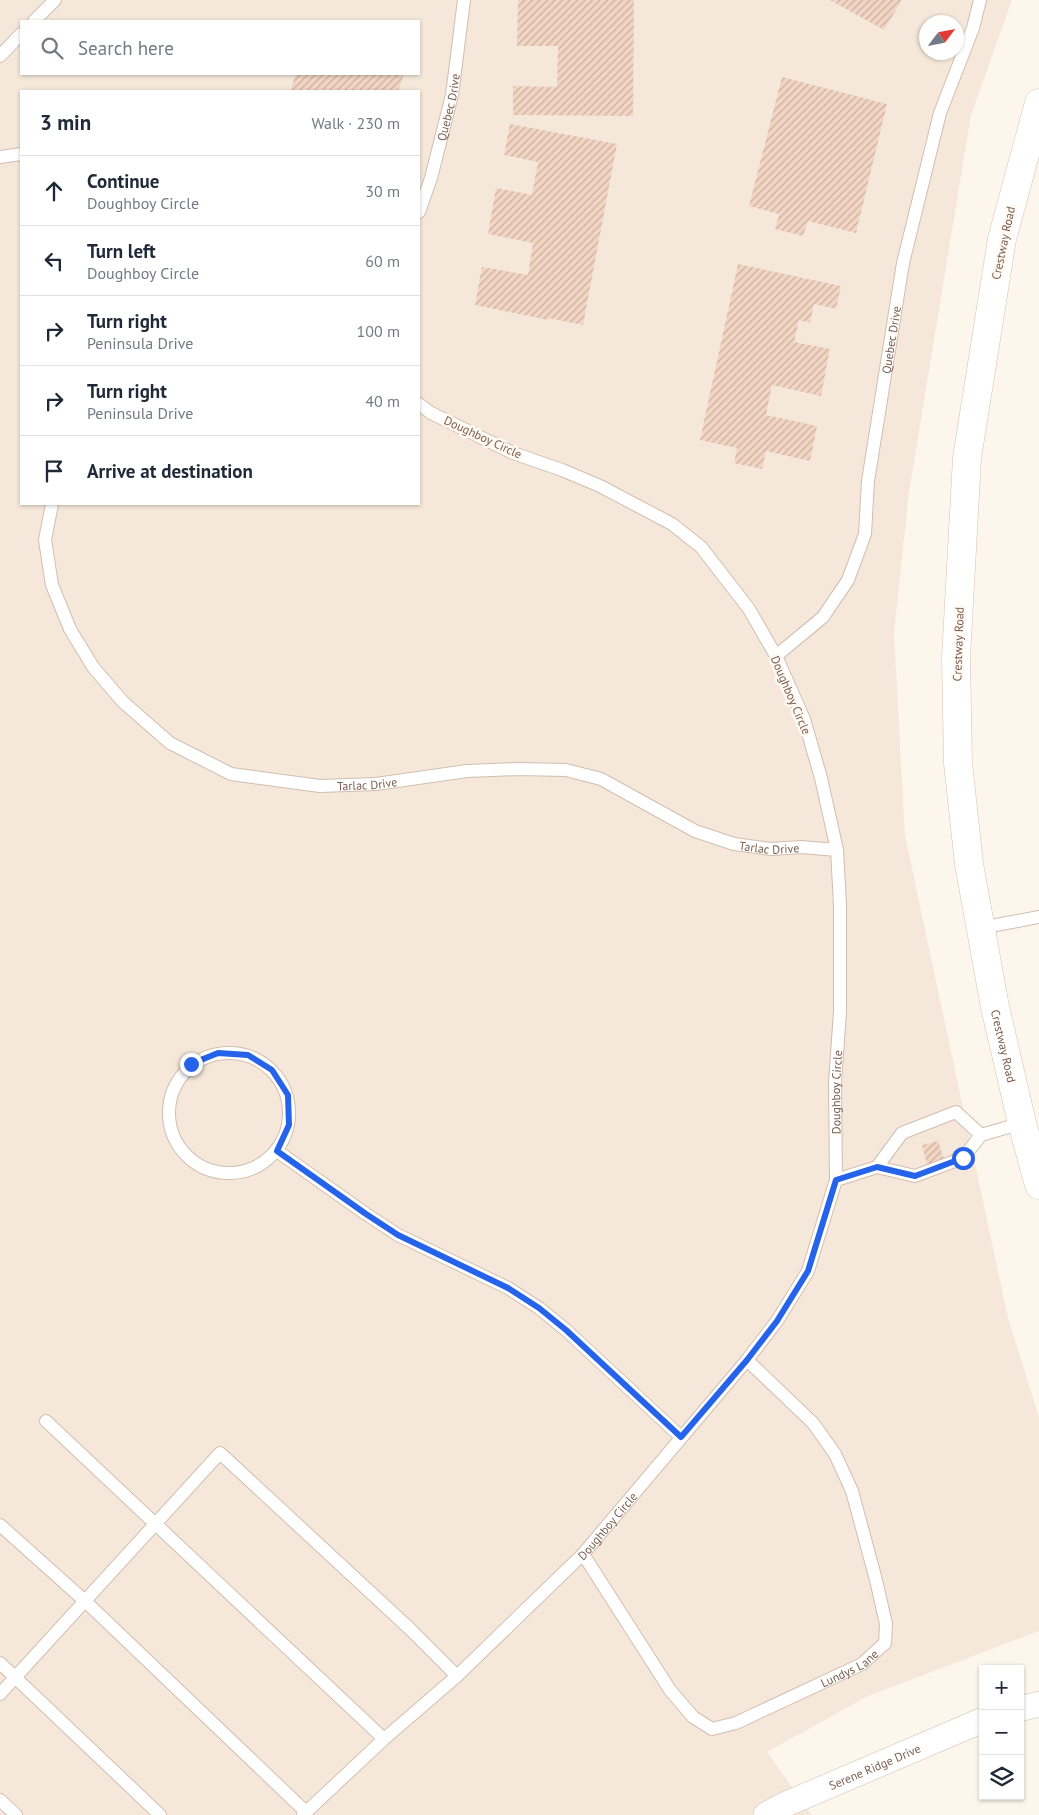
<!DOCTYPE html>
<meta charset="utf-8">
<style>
:root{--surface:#fff;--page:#f2f2f3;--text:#1f2937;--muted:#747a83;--line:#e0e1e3}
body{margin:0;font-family:"PT Sans",sans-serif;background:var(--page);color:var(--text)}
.controls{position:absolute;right:15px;bottom:15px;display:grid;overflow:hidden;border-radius:0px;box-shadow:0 1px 4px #0004}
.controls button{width:45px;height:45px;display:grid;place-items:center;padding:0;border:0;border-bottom:1px solid var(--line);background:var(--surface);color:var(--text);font:25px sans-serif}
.compass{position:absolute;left:919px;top:15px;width:45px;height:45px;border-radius:50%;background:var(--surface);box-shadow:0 1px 4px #0004;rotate:58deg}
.stop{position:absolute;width:15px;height:15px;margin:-11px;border:4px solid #2563eb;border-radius:50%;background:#fff}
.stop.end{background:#2563eb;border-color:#fff;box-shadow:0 1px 5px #0008}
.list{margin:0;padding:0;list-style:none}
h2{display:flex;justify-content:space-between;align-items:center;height:65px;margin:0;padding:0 20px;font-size:21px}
h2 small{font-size:16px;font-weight:400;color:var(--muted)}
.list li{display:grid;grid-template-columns:32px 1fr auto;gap:15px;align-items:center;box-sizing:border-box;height:70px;padding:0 20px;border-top:1px solid var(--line)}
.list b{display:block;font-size:19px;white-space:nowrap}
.list p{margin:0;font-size:16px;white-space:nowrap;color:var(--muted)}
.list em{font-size:16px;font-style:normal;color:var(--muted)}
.icon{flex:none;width:28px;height:28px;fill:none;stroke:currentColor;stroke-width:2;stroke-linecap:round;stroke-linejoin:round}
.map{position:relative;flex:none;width:1039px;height:1815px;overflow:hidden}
.search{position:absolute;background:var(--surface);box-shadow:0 1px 4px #0004;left:20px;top:20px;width:400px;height:55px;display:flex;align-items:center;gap:12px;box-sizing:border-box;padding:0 18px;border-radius:0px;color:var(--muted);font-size:19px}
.panel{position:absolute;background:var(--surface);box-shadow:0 1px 4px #0004;left:20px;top:90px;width:400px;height:415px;border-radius:0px}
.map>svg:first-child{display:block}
.residential{fill:#f5e8da;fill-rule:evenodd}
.building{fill:url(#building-hatch)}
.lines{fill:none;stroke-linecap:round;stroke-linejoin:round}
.service-casing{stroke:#d1beb0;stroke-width:14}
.minor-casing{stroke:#d1beb0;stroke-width:26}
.secondary-casing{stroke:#d6c0b0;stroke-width:29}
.service{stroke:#fff;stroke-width:12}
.minor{stroke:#fff;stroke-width:25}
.secondary{stroke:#fff;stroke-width:28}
.route{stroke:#2563eb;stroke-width:6}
.labels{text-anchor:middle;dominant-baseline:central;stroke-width:5;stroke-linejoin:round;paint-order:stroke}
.street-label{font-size:12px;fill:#7a5c4d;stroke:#fffaf3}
</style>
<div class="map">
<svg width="1039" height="1815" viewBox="0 0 1039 1815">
<defs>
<pattern id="building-hatch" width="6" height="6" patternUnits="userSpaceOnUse" patternTransform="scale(1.25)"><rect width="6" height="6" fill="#f3d5c3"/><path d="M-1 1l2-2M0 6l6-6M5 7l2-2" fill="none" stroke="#cab0a1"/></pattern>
</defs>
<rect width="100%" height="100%" fill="#fdf6ec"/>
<!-- residential -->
<path class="residential" d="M0,0H1012L971,115L909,492L894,633L905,836L1008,1318L1039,1418V1631L868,1696L767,1752L812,1815H0ZM21,21H419V74H21ZM926,22H956V52H926ZM21,91H419V504H21Z"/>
<!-- building -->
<path class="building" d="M518,0H634L633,116L513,115V86L557,87L558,46H517Z
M830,0H902L884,30Z
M296,74H404L398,91H290Z
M782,77L887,104L856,233L808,221L803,236L775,229L779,214L749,206Z
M510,124L617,144L583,325L548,318V320L475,305L482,267L528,275L533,243L488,234L496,188L532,195L538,162L504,155Z
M738,264L841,286L836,309L814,304L810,323L799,320L794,342L830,349L821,396L772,385L766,415L817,426L810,461L766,451L762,469L734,463L737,448L700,440Z
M938,1141L944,1159L927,1165L922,1145Z"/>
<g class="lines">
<defs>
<g id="service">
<path d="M34,21L55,0"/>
<path d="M0,56L21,34"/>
<path d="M0,157L21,154"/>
<path id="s1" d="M419,212L431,178L452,95L464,0"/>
<path id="s2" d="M52,504L45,540L52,585L70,629L93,667L123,702L170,743L231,774L320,786L376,784L467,771L518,769L566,770L601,779L695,831L734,844L771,849L801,847L837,850"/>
<path id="s3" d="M776,656L823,617L848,580L865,534L868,481L903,263L940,113L973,28L980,0"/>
<path d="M980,928L1039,917"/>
<circle cx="229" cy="1113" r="60"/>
<path d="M277,1151L366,1214L398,1235L508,1288L539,1308L566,1330L681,1437"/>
<path d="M877,1167L902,1133L956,1112L981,1135"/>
<path d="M836,1180L877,1167L915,1176L963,1158L981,1135L1022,1123"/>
<path d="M46,1421L384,1739"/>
<path d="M0,1525L85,1601L306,1812"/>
<path id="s4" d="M583,1554L670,1690L693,1717L712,1729L736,1723L862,1664L885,1643L886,1624L876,1580L852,1491L835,1454L813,1423L747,1360"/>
<path d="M0,1663L160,1815"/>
<path d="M0,1694L220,1453L410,1629L457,1676"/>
<path d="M0,1800L16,1815"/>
<path id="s5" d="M303,1815L384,1739L457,1676L583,1554L747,1360L777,1321L808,1271L836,1180L835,1083L840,1011V905L837,850L821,778L804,719L776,656L749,609L701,547L672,524L600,486L562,470L513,453L431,413L419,404"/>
</g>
<g id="minor">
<path d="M1020,1709L1039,1704"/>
<path id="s6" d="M766,1815L784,1805L983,1720"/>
</g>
<g id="secondary">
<path id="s7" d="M1039,103L1002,239L967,458L956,658L958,763L969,864L995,1007L1022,1123L1039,1185"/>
</g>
</defs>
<!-- service casing -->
<use href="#service" class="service-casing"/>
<!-- minor casing -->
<use href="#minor" class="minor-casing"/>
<!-- secondary casing -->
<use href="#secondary" class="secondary-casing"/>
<!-- service -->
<use href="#service" class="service"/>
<!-- minor -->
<use href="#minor" class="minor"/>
<!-- secondary -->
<use href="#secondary" class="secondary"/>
</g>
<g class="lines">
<!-- route -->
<path class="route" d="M191,1064L218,1053L248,1055L272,1070L288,1095L289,1125L277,1151L366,1214L398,1235L508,1288L539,1308L566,1330L681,1437L747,1360L777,1321L808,1271L836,1180L877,1167L915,1176L963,1158"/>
</g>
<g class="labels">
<!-- street labels -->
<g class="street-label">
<text stroke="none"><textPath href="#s1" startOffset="109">Quebec Drive</textPath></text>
<text transform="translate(1003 243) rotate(-78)">Crestway Road</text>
<text stroke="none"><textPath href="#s3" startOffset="351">Quebec Drive</textPath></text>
<text transform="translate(483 437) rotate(25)">Doughboy Circle</text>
<text transform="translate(958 644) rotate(-88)">Crestway Road</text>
<text transform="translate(791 695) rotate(67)">Doughboy Circle</text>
<text stroke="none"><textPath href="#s2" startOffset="488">Tarlac Drive</textPath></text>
<text stroke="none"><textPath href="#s2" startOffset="908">Tarlac Drive</textPath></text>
<text stroke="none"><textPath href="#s7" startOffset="955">Crestway Road</textPath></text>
<text stroke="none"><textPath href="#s5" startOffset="928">Doughboy Circle</textPath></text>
<text stroke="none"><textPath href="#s5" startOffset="420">Doughboy Circle</textPath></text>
<text stroke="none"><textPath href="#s4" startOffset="370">Lundys Lane</textPath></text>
<text stroke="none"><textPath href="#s6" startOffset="119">Serene Ridge Drive</textPath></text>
</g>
</g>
</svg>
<div class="controls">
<button>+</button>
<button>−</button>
<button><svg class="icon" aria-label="layers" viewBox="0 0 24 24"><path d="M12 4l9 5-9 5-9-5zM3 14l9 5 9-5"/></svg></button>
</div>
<svg class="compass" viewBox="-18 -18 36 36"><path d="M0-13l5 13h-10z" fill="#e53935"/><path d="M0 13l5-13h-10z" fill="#747a83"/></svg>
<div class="stop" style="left:963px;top:1158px"></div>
<div class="stop end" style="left:191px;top:1064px"></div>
<div class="search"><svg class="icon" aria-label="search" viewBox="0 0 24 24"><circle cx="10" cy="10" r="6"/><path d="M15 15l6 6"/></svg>Search here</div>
<section class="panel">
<h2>3 min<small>Walk · 230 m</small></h2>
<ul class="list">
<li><svg class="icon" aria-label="ahead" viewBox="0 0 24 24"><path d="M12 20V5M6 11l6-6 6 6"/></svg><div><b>Continue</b><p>Doughboy Circle</p></div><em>30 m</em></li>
<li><svg class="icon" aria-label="left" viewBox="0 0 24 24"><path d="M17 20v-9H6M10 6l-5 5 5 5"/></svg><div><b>Turn left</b><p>Doughboy Circle</p></div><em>60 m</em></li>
<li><svg class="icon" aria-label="right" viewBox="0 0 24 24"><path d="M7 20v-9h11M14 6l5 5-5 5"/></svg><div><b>Turn right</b><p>Peninsula Drive</p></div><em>100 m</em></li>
<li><svg class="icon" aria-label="right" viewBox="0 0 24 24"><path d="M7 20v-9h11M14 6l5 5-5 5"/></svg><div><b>Turn right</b><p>Peninsula Drive</p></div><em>40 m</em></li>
<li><svg class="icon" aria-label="arrive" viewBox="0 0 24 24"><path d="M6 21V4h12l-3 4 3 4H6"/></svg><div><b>Arrive at destination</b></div></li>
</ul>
</section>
</div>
